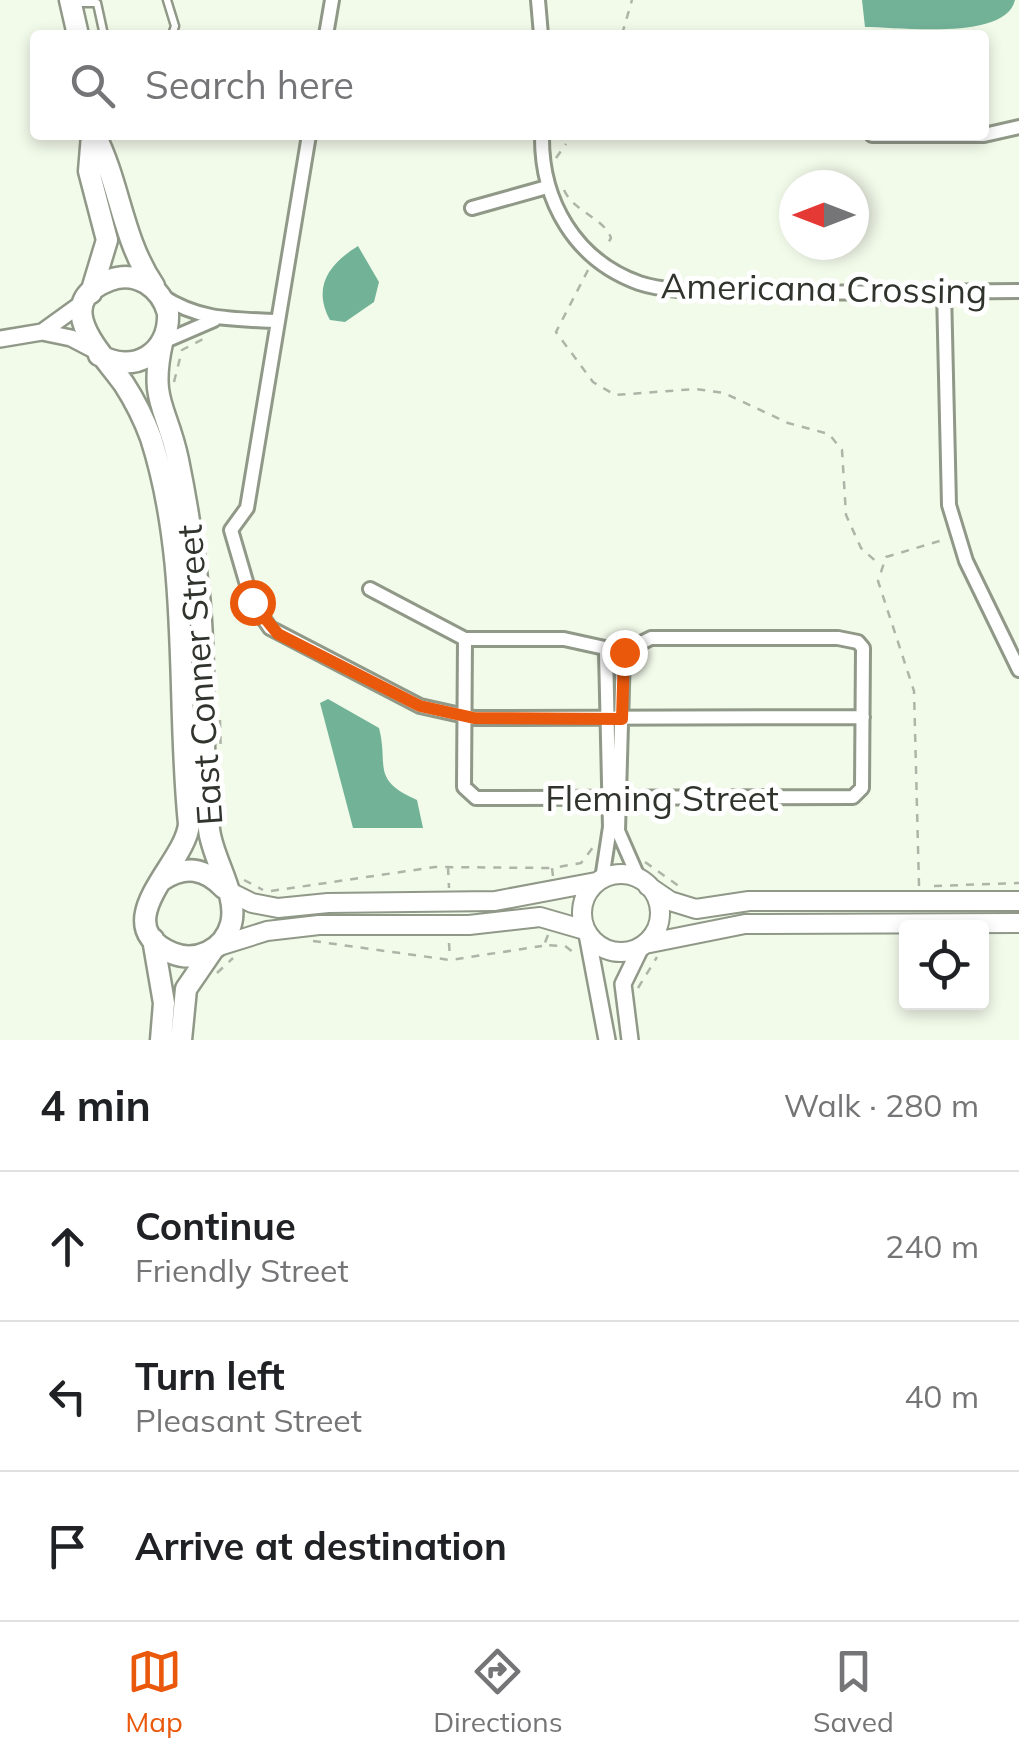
<!DOCTYPE html>
<meta charset="utf-8">
<style>
:root{--surface:#fff;--page:#f2f2f2;--text:#202124;--muted:#757577;--line:#e0e0e0;--accent:#ea580c}
body{margin:0;font-family:Mulish,sans-serif;background:var(--page);color:var(--text)}
.controls{position:absolute;right:30px;bottom:30px;display:grid;overflow:hidden;border-radius:10px;box-shadow:0 5px 15px #0003}
.controls button{width:90px;height:90px;display:grid;place-items:center;padding:0;border:0;border-bottom:2px solid var(--line);background:var(--surface);color:var(--text);font:50px sans-serif}
.compass{position:absolute;left:779px;top:170px;width:90px;height:90px;border-radius:50%;background:var(--surface);box-shadow:0 5px 15px #0003;rotate:270deg}
.stop{position:absolute;width:30px;height:30px;margin:-22px;border:8px solid #ea580c;border-radius:50%;background:#fff}
.stop.end{background:#ea580c;border-color:#fff;box-shadow:0 2px 10px #0008}
.list{margin:0;padding:0;list-style:none}
h2{display:flex;justify-content:space-between;align-items:center;height:130px;margin:0;padding:0 40px;font-size:42px}
h2 small{font-size:32px;font-weight:400;color:var(--muted)}
.list li{display:grid;grid-template-columns:65px 1fr auto;gap:30px;align-items:center;box-sizing:border-box;height:150px;padding:0 40px;border-top:2px solid var(--line)}
.list b{display:block;font-size:38px;white-space:nowrap}
.list p{margin:0;font-size:32px;white-space:nowrap;color:var(--muted)}
.list em{font-size:32px;font-style:normal;color:var(--muted)}
.icon{flex:none;width:55px;height:55px;fill:none;stroke:currentColor;stroke-width:2;stroke-linecap:round;stroke-linejoin:round}
.map{position:relative;flex:none;width:1019px;height:1040px;overflow:hidden}
.search{position:absolute;background:var(--surface);box-shadow:0 5px 15px #0003;left:30px;right:30px;top:30px;height:110px;display:flex;align-items:center;gap:25px;box-sizing:border-box;padding:0 35px;border-radius:10px;color:var(--muted);font-size:38px}
.sheet{height:580px;background:var(--surface)}
nav{display:flex;justify-content:space-around;align-items:center;box-sizing:border-box;height:140px;border-top:2px solid var(--line);background:var(--surface);font-size:28px;color:var(--muted)}
nav a{display:grid;justify-items:center;gap:5px}
nav .on{color:var(--accent)}
.map>svg:first-child{display:block}
.water{fill:#72b398}
.lines{fill:none;stroke-linecap:round;stroke-linejoin:round}
.service-casing{stroke:#909888;stroke-width:11}
.minor-casing{stroke:#909888;stroke-width:18}
.tertiary-casing{stroke:#909888;stroke-width:20}
.secondary-casing{stroke:#909888;stroke-width:22}
.primary-casing{stroke:#909888;stroke-width:25}
.path{stroke:#aeb5a8;stroke-width:2.5;stroke-dasharray:8 8;stroke-linecap:butt}
.service{stroke:#fff;stroke-width:6}
.minor{stroke:#fff;stroke-width:12}
.tertiary{stroke:#fff;stroke-width:15}
.secondary{stroke:#fff;stroke-width:18}
.primary{stroke:#fff;stroke-width:20}
.route{stroke:#ea580c;stroke-width:12}
.labels{text-anchor:middle;dominant-baseline:central;stroke-width:10;stroke-linejoin:round;paint-order:stroke}
.street-label{font-size:35px;fill:#30342d;stroke:#fff}
</style>
<div class="map">
<svg width="1019" height="1040" viewBox="0 0 1019 1040">
<rect width="100%" height="100%" fill="#f2faea"/>
<!-- water -->
<path class="water" d="M862,0H1015C1006,41 900,27 865,27Z
M358,246L379,282L374,302L345,322L330,320C312,287 329,264 358,246Z
M328,699L379,728C389,766 370,779 417,800L423,828H353L320,703Z"/>
<g class="lines">
<defs>
<path id="service" d="M167,0L175,26L172,35
M77,3H97L104,35"/>
<path id="minor" d="M538,0L541,35
M326,35L332,0
M309,135L247,508L231,530L252,602L270,628L420,706L474,718L863,717
M542,135C541,201 575,260 639,283C669,293 706,290 737,291C831,295 925,291 1019,291
M872,135H982
M984,135L1019,127
M472,208L547,187
M944,291L949,505L966,561L1019,670
M162,296C200,321 234,319 278,321
M163,342L214,320
M370,589L465,639H564L623,652L651,638H838L858,642L863,648L862,788L853,797L476,798L464,787L465,639
M623,652L618,831L639,879
M602,879L610,827L606,651"/>
<path id="tertiary" d="M42,332L71,338L94,350
M0,339L42,332L85,301
M587,934L607,1040
M630,1040L623,984L641,947"/>
<path id="secondary" d="M582 913a39 39 0 1 1 78 0a39 39 0 1 1-78 0Z
M648,886L670,901L696,909L749,901H1019
M226,890L252,903L278,908L328,903L495,901L596,882
M645,944L745,924L1019,923
M216,947L267,931L319,925H469L540,917L585,930"/>
<path id="primary" d="M70,0L78,35
M95,135C120,184 122,239 154,286
M91,293L107,240L89,171L92,135
M99,355C134,375 170,353 168,313C161,288 137,270 110,280C47,304 105,356 124,384C135,401 144,419 151,438C191,563 176,697 189,824C186,864 104,923 172,953C196,963 224,950 231,924C239,895 212,859 209,829C200,752 207,672 199,595C194,550 187,504 178,460C167,407 149,402 162,343
M162,880C185,865 205,868 224,888
M153,939L164,1003L161,1040
M181,1040L186,989L212,951"/>
</defs>
<!-- service casing -->
<use href="#service" class="service-casing"/>
<!-- minor casing -->
<use href="#minor" class="minor-casing"/>
<!-- tertiary casing -->
<use href="#tertiary" class="tertiary-casing"/>
<!-- secondary casing -->
<use href="#secondary" class="secondary-casing"/>
<!-- primary casing -->
<use href="#primary" class="primary-casing"/>
<!-- path -->
<path class="path" d="M588,35L623,31L632,0
M556,158L566,144
M564,190C574,212 604,218 611,238L605,248
M588,270L556,332L593,382L615,395L696,389L724,393L788,423L829,434L842,450L846,515L861,548L880,565
M174,382L182,350L203,339
M220,720L221,762
M645,862L683,889
M448,867L449,888
M553,876L552,868L581,863L594,846
M244,880L263,890
M919,886L914,691L878,581L886,557L946,539
M934,886L1019,883
M271,891L435,867L552,868
M548,935L544,945L565,946L577,955
M313,941L450,960L542,946
M449,943L450,959
M217,973L233,958
M638,988L657,957"/>
<!-- service -->
<use href="#service" class="service"/>
<!-- minor -->
<use href="#minor" class="minor"/>
<!-- tertiary -->
<use href="#tertiary" class="tertiary"/>
<!-- secondary -->
<use href="#secondary" class="secondary"/>
<!-- primary -->
<use href="#primary" class="primary"/>
</g>
<g class="lines">
<!-- route -->
<path class="route" d="M252,602L278,634L420,706L474,718L622,719L624,652"/>
</g>
<g class="labels">
<!-- street labels -->
<g class="street-label">
<text transform="translate(824 288) rotate(1)">Americana Crossing</text>
<text transform="translate(199 675) rotate(-94)">East Conner Street</text>
<text x="662" y="798">Fleming Street</text>
</g>
</g>
</svg>
<div class="controls">
<button><svg class="icon" aria-label="locate" viewBox="0 0 24 24"><circle cx="12" cy="12" r="6"/><path d="M12 2v4M12 18v4M2 12h4M18 12h4"/></svg></button>
</div>
<svg class="compass" viewBox="-18 -18 36 36"><path d="M0-13l5 13h-10z" fill="#e53935"/><path d="M0 13l5-13h-10z" fill="#757577"/></svg>
<div class="stop" style="left:252px;top:602px"></div>
<div class="stop end" style="left:624px;top:652px"></div>
<div class="search"><svg class="icon" aria-label="search" viewBox="0 0 24 24"><circle cx="10" cy="10" r="6"/><path d="M15 15l6 6"/></svg>Search here</div>
</div>
<section class="sheet">
<h2>4 min<small>Walk · 280 m</small></h2>
<ul class="list">
<li><svg class="icon" aria-label="ahead" viewBox="0 0 24 24"><path d="M12 20V5M6 11l6-6 6 6"/></svg><div><b>Continue</b><p>Friendly Street</p></div><em>240 m</em></li>
<li><svg class="icon" aria-label="left" viewBox="0 0 24 24"><path d="M17 20v-9H6M10 6l-5 5 5 5"/></svg><div><b>Turn left</b><p>Pleasant Street</p></div><em>40 m</em></li>
<li><svg class="icon" aria-label="arrive" viewBox="0 0 24 24"><path d="M6 21V4h12l-3 4 3 4H6"/></svg><div><b>Arrive at destination</b></div></li>
</ul>
</section>
<nav>
<a class="on"><svg class="icon" aria-label="map" viewBox="0 0 24 24"><path d="M3 6l6-2 6 2 6-2v14l-6 2-6-2-6 2zM9 4v14M15 6v14"/></svg>Map</a>
<a><svg class="icon" aria-label="directions" viewBox="0 0 24 24"><path d="M12 3l9 9-9 9-9-9zM9 14v-3h6M13 9l2 2-2 2"/></svg>Directions</a>
<a><svg class="icon" aria-label="saved" viewBox="0 0 24 24"><path d="M7 4h10v16l-5-4-5 4z"/></svg>Saved</a>
</nav>
